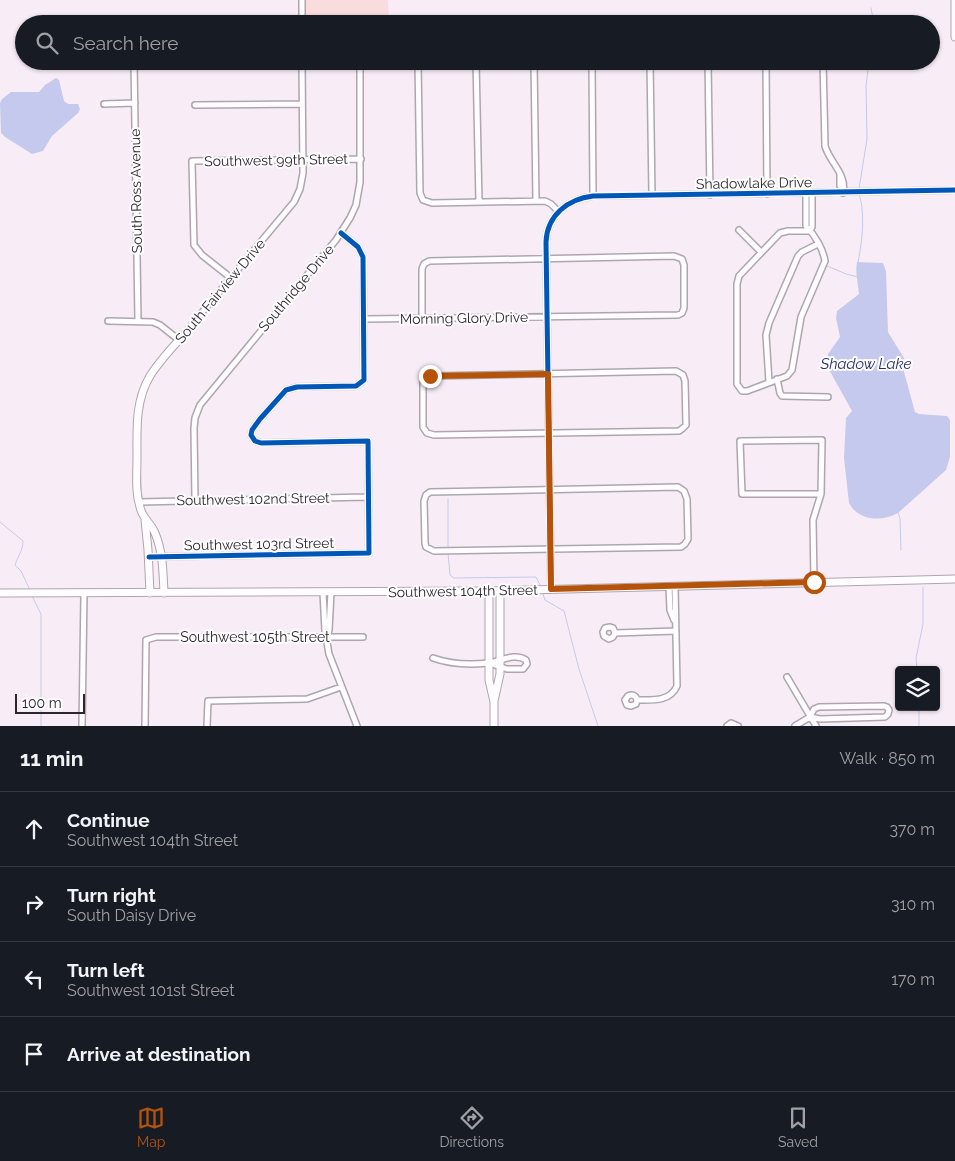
<!DOCTYPE html>
<meta charset="utf-8">
<style>
:root{--surface:#171b24;--page:#20242c;--text:#f1f3f6;--muted:#9ea1a6;--line:#363941;--accent:#b45309}
body{margin:0;font-family:Raleway,sans-serif;background:var(--page);color:var(--text)}
.controls{position:absolute;right:15px;bottom:15px;display:grid;overflow:hidden;border-radius:5px;box-shadow:0 1px 4px #0004}
.controls button{width:45px;height:45px;display:grid;place-items:center;padding:0;border:0;border-bottom:1px solid var(--line);background:var(--surface);color:var(--text);font:25px sans-serif}
.scale{position:absolute;left:15px;bottom:12px;width:70px;box-sizing:border-box;padding-left:5px;border:2px solid #2e262d;border-top:0;font-size:14px;line-height:18px;white-space:nowrap;color:#2e262d;-webkit-text-stroke:4px #fdfdfd;paint-order:stroke}
.stop{position:absolute;width:15px;height:15px;margin:-11px;border:4px solid #b45309;border-radius:50%;background:#fff}
.stop.end{background:#b45309;border-color:#fff;box-shadow:0 1px 5px #0008}
.list{margin:0;padding:0;list-style:none}
h2{display:flex;justify-content:space-between;align-items:center;height:65px;margin:0;padding:0 20px;font-size:21px}
h2 small{font-size:16px;font-weight:400;color:var(--muted)}
.list li{display:grid;grid-template-columns:32px 1fr auto;gap:15px;align-items:center;box-sizing:border-box;height:75px;padding:0 20px;border-top:1px solid var(--line)}
.list b{display:block;font-size:19px;white-space:nowrap}
.list p{margin:0;font-size:16px;white-space:nowrap;color:var(--muted)}
.list em{font-size:16px;font-style:normal;color:var(--muted)}
.icon{flex:none;width:28px;height:28px;fill:none;stroke:currentColor;stroke-width:2;stroke-linecap:round;stroke-linejoin:round}
.map{position:relative;flex:none;width:955px;height:726px;overflow:hidden}
.search{position:absolute;background:var(--surface);box-shadow:0 1px 4px #0004;left:15px;right:15px;top:15px;height:55px;display:flex;align-items:center;gap:12px;box-sizing:border-box;padding:0 18px;border-radius:28px;color:var(--muted);font-size:19px}
.sheet{height:365px;background:var(--surface)}
nav{display:flex;justify-content:space-around;align-items:center;box-sizing:border-box;height:70px;border-top:1px solid var(--line);background:var(--surface);font-size:14px;color:var(--muted)}
nav a{display:grid;justify-items:center;gap:2px}
nav .on{color:var(--accent)}
.map>svg:first-child{display:block}
.green{fill:#f9dcde}
.water{fill:#c6c9ee}
.lines{fill:none;stroke-linecap:round;stroke-linejoin:round}
.stream{stroke:#c6c9ee;stroke-width:1}
.street-casing{stroke:#aea6ad;stroke-width:8}
.secondary-casing{stroke:#aea6ad;stroke-width:9}
.street{stroke:#fefcfe;stroke-width:5}
.secondary{stroke:#fefcfe;stroke-width:7}
.cycleway-casing{stroke:#fdfdfd;stroke-width:8}
.cycleway{stroke:#0057b8;stroke-width:5}
.route{stroke:#b45309;stroke-width:6}
.labels{text-anchor:middle;dominant-baseline:central;stroke-width:4;stroke-linejoin:round;paint-order:stroke}
.street-label{font-size:14px;fill:#2e262d;stroke:#fdfdfd}
.water-label{font-size:15px;font-style:italic;fill:#292f67;stroke:#fdfdfd}
</style>
<div class="map">
<svg width="955" height="726" viewBox="0 0 955 726">
<rect width="100%" height="100%" fill="#f8edf7"/>
<!-- green -->
<path class="green" d="M305,0H388L389,16H305Z"/>
<!-- water -->
<path class="water" d="M56,78L59,80L64,101L68,104H78L80,109L78,113L52,136L43,151L32,154L5,137L1,133L0,103L2,99L11,92H39L45,85Z
M857,262L883,263L886,271L888,332L904,358V372L915,412L919,414L947,416L950,420V457L946,470L898,513C883,522 858,521 849,503L844,458L846,418L852,411L827,366L828,354L840,337L836,318L837,311L859,294C858,283 855,273 857,262Z"/>
<g class="lines">
<!-- stream -->
<path class="stream" d="M871,8L874,24
M859,189L867,139L866,86L869,61
M858,263C861,246 864,227 862,209C862,204 860,199 859,193
M825,265L846,274L858,277
M448,499V549
M898,513L900,518L901,550
M0,522L23,541C23,550 18,556 15,565L21,571L30,590
M448,553L450,575L454,578L536,577L541,587
M543,594L545,600L564,611L579,669L598,726
M32,596L41,614V726
M917,670L916,658L923,624V587
M919,726V707"/>
<defs>
<path id="street" d="M302,0V24
M134,61L138,321
M418,61L420,193L423,200L432,203L545,201L551,204L558,211
M476,61L479,202
M534,61L536,201
M592,61L593,196
M650,61L652,195
M708,61L710,195
M766,61L767,194
M823,61L825,146C830,163 847,174 843,193
M104,104L135,103
M195,105L302,104
M840,174V186L843,192
M806,193V226C815,235 823,249 825,261L801,317L792,370L787,376L747,391H742L737,384V284L739,276L780,233L788,231H810
M739,230L761,252
M810,231L812,227V193
M231,278L202,255L194,245L192,161L361,159
M365,319L678,315L682,313L684,308V265L682,259L674,256L429,261L424,264L422,269V318
M108,321L153,322L160,325L179,340L294,202L300,189L303,173L302,61
M676,371L683,375L685,381L686,425L683,428L679,431L434,435L427,433L423,427V383L426,378L431,376Z
M777,379L780,393L782,396L828,397
M769,382L766,335L769,323L798,256L802,252L818,244
M678,487L684,491L687,499L688,539L685,544L681,547L434,551L426,547L425,543L424,501L426,495L430,492Z
M195,500L194,428L195,418L200,405L336,240L350,218L356,205L360,182V61
M139,502L367,497
M149,557L369,553L368,441L261,443L255,441L251,435L252,430L260,419L286,390L297,387L356,386L364,380L363,257L358,247L341,233
M814,582L813,520L821,494L822,440L740,441L742,494H821
M669,586L670,610L674,620
M551,589L546,242C547,215 568,199 593,196L955,190
M323,592L325,631L329,654L357,726
M615,633L613,628L610,627L605,628L603,632L604,636L609,639L613,637L615,633L676,631
M327,637L329,630L331,592
M433,658C450,664 470,665 488,663C500,662 514,652 526,660L527,664L523,669H507L489,663
M787,677L816,726
M637,700L636,704L631,706L627,705L625,700L628,696C632,694 636,695 637,700C652,700 670,702 677,686L675,586
M82,726L84,594
M145,726L146,640L156,637H363
M207,726L208,701L307,699L341,687
M727,726L731,723L738,726
M795,726L810,717L814,709L819,707L884,706L887,707L889,710L888,714L885,717L820,719L810,717"/>
<path id="secondary" d="M955,0V37
M145,520L148,550L150,593
M489,591V680L494,702V726
M0,593L489,591L955,579
M164,593C163,572 163,552 155,533C151,523 142,518 140,507C135,491 137,474 137,457C137,429 135,401 150,376C158,363 169,351 179,340
M494,701L500,674V591"/>
</defs>
<!-- street casing -->
<use href="#street" class="street-casing"/>
<!-- secondary casing -->
<use href="#secondary" class="secondary-casing"/>
<!-- street -->
<use href="#street" class="street"/>
<!-- secondary -->
<use href="#secondary" class="secondary"/>
<defs>
<path id="cycleway" d="M149,557L369,553L368,441L261,443L255,441L251,435L252,430L260,419L286,390L297,387L356,386L364,380L363,257L358,247L341,233
M551,589L546,242C547,215 568,199 593,196L955,190"/>
</defs>
<!-- cycleway casing -->
<use href="#cycleway" class="cycleway-casing"/>
<!-- cycleway -->
<use href="#cycleway" class="cycleway"/>
</g>
<g class="lines">
<!-- route -->
<path class="route" d="M430,376L548,374L551,589L814,582"/>
</g>
<g class="labels">
<!-- street labels -->
<g class="street-label">
<text transform="translate(276 160) rotate(-1)">Southwest 99th Street</text>
<text transform="translate(754 183) rotate(-1)">Shadowlake Drive</text>
<text transform="translate(136 191) rotate(-91)">South Ross Avenue</text>
<text transform="translate(296 288) rotate(-50)">Southridge Drive</text>
<text transform="translate(220 291) rotate(-50)">South Fairview Drive</text>
<text transform="translate(464 318) rotate(-1)">Morning Glory Drive</text>
<text transform="translate(253 499) rotate(-1)">Southwest 102nd Street</text>
<text transform="translate(259 544) rotate(-1)">Southwest 103rd Street</text>
<text transform="translate(463 591) rotate(-1)">Southwest 104th Street</text>
<text x="255" y="637">Southwest 105th Street</text>
</g>
<!-- water labels -->
<g class="water-label">
<text x="866" y="364">Shadow Lake</text>
</g>
</g>
</svg>
<div class="controls">
<button><svg class="icon" aria-label="layers" viewBox="0 0 24 24"><path d="M12 4l9 5-9 5-9-5zM3 14l9 5 9-5"/></svg></button>
</div>
<div class="scale">100 m</div>
<div class="stop" style="left:814px;top:582px"></div>
<div class="stop end" style="left:430px;top:376px"></div>
<div class="search"><svg class="icon" aria-label="search" viewBox="0 0 24 24"><circle cx="10" cy="10" r="6"/><path d="M15 15l6 6"/></svg>Search here</div>
</div>
<section class="sheet">
<h2>11 min<small>Walk · 850 m</small></h2>
<ul class="list">
<li><svg class="icon" aria-label="ahead" viewBox="0 0 24 24"><path d="M12 20V5M6 11l6-6 6 6"/></svg><div><b>Continue</b><p>Southwest 104th Street</p></div><em>370 m</em></li>
<li><svg class="icon" aria-label="right" viewBox="0 0 24 24"><path d="M7 20v-9h11M14 6l5 5-5 5"/></svg><div><b>Turn right</b><p>South Daisy Drive</p></div><em>310 m</em></li>
<li><svg class="icon" aria-label="left" viewBox="0 0 24 24"><path d="M17 20v-9H6M10 6l-5 5 5 5"/></svg><div><b>Turn left</b><p>Southwest 101st Street</p></div><em>170 m</em></li>
<li><svg class="icon" aria-label="arrive" viewBox="0 0 24 24"><path d="M6 21V4h12l-3 4 3 4H6"/></svg><div><b>Arrive at destination</b></div></li>
</ul>
</section>
<nav>
<a class="on"><svg class="icon" aria-label="map" viewBox="0 0 24 24"><path d="M3 6l6-2 6 2 6-2v14l-6 2-6-2-6 2zM9 4v14M15 6v14"/></svg>Map</a>
<a><svg class="icon" aria-label="directions" viewBox="0 0 24 24"><path d="M12 3l9 9-9 9-9-9zM9 14v-3h6M13 9l2 2-2 2"/></svg>Directions</a>
<a><svg class="icon" aria-label="saved" viewBox="0 0 24 24"><path d="M7 4h10v16l-5-4-5 4z"/></svg>Saved</a>
</nav>
